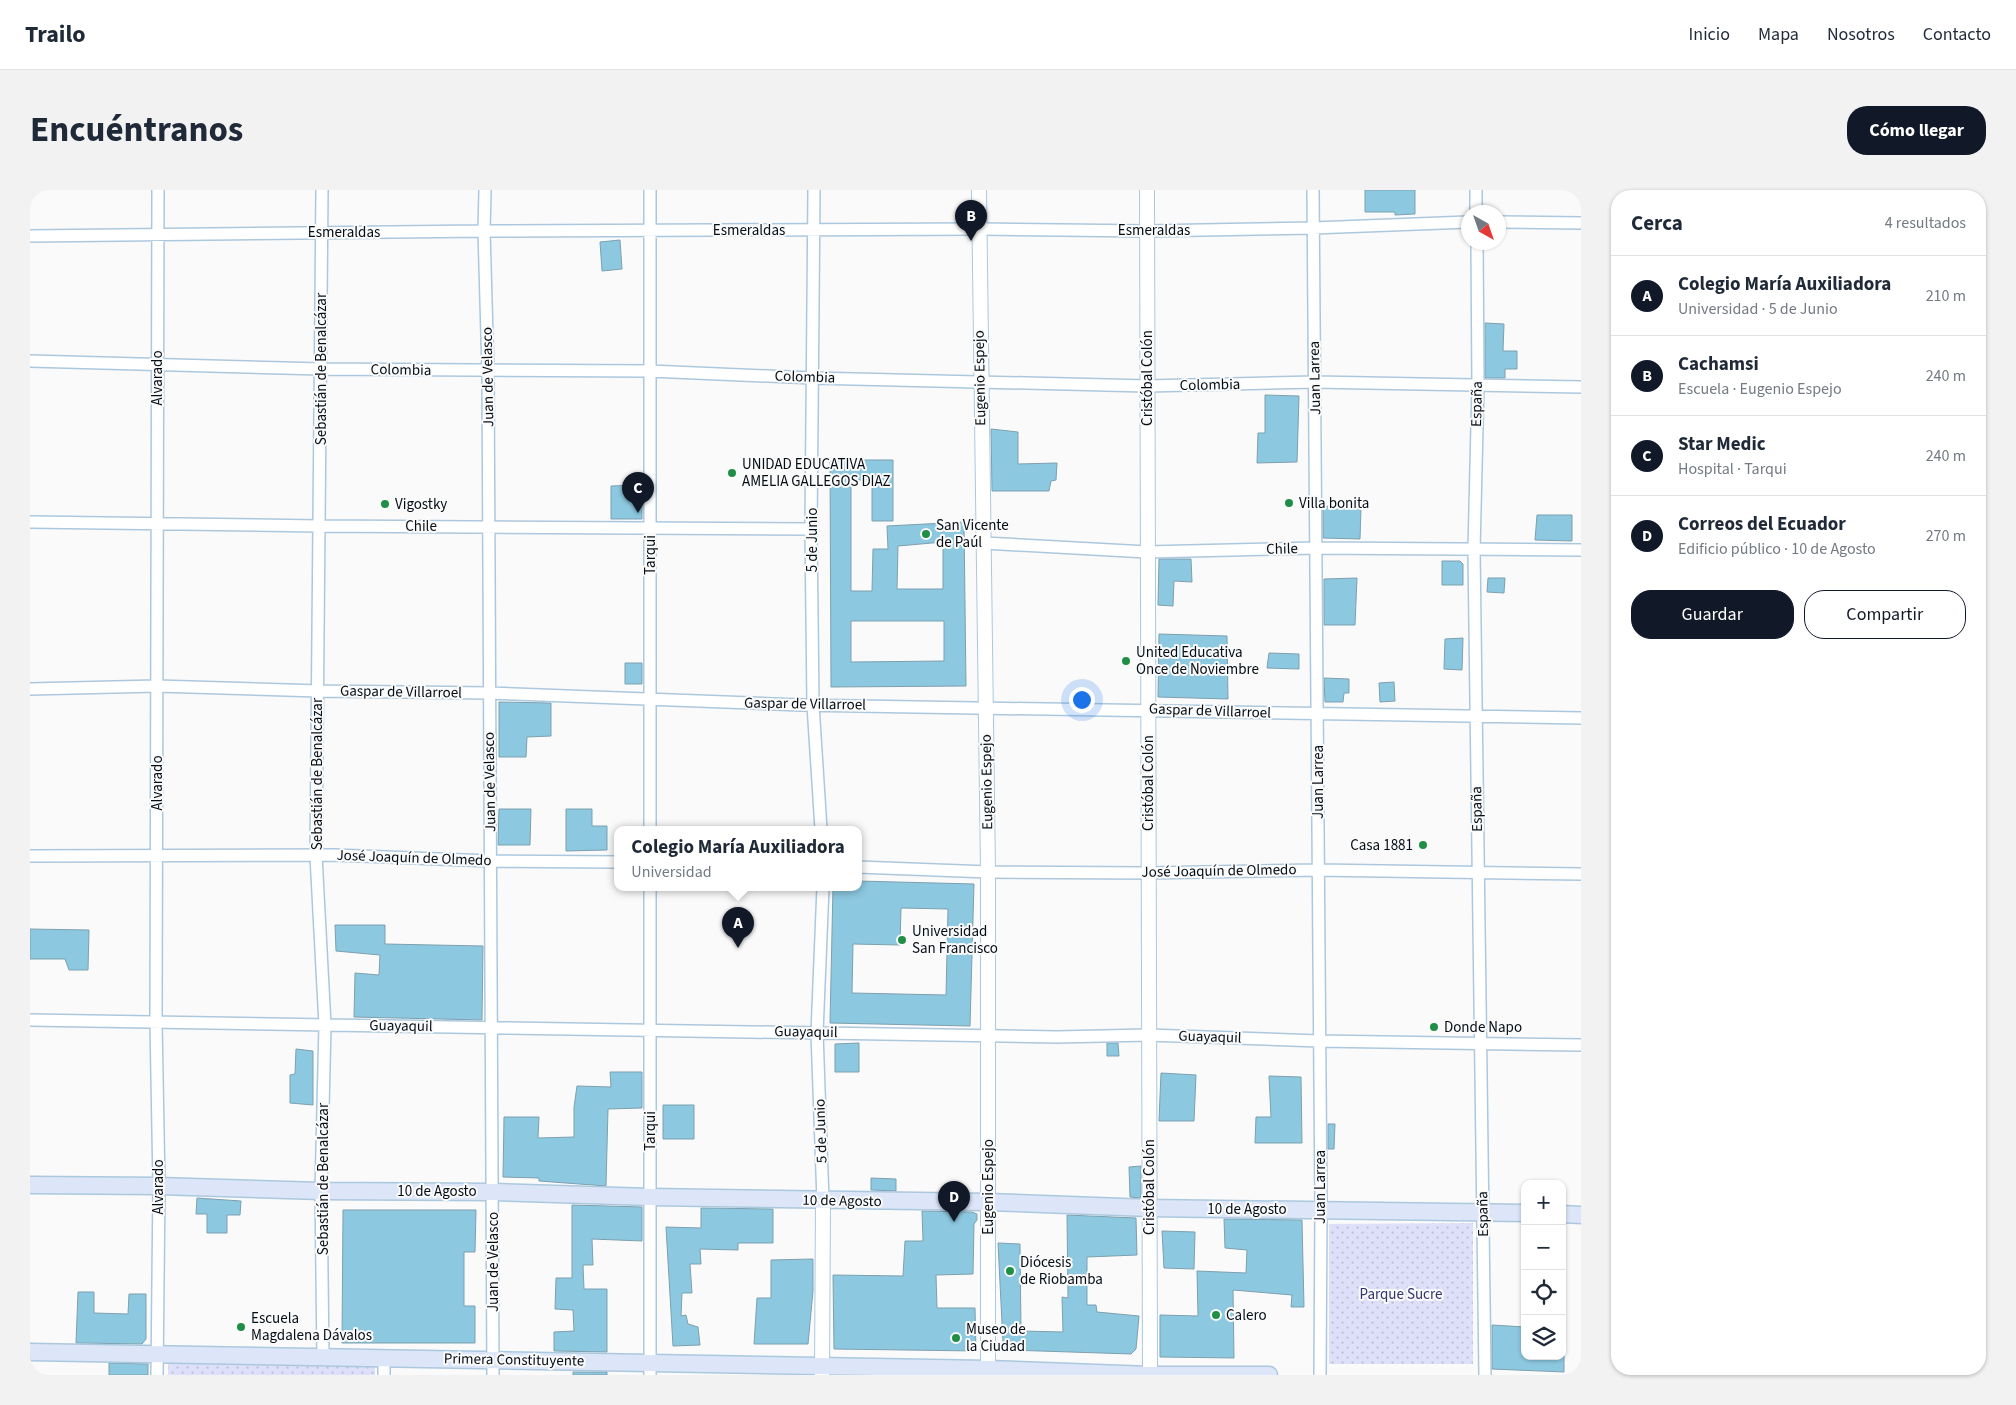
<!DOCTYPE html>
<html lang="es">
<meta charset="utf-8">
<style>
:root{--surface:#fff;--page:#f2f2f3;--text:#1f2937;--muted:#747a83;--line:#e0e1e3;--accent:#111827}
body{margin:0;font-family:"Source Sans 3",sans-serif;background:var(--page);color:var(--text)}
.controls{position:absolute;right:15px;bottom:15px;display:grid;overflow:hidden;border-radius:10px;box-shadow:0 1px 4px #0004}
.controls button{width:45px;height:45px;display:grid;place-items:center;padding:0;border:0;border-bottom:1px solid var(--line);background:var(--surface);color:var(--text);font:25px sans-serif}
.compass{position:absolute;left:1431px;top:15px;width:45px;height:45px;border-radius:50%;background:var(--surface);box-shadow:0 1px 4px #0004;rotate:140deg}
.you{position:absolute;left:1051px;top:509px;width:18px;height:18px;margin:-12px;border:4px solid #fff;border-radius:50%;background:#1a73e8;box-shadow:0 0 0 8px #1a73e833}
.badge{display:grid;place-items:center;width:32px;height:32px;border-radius:50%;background:var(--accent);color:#fff;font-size:16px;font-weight:700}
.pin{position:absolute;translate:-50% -41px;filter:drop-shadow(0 1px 2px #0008)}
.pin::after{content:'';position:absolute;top:26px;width:18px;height:15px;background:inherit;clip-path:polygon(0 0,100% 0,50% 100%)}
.popup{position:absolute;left:584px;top:636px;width:248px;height:65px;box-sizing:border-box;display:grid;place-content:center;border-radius:10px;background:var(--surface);filter:drop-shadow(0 1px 4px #0005);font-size:16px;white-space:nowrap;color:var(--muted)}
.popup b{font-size:19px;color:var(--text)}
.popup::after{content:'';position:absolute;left:50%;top:100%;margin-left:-10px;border:10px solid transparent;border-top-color:var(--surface)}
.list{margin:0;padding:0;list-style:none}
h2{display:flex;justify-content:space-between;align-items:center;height:65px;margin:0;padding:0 20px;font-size:21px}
h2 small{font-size:16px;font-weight:400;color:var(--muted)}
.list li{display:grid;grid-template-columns:32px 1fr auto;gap:15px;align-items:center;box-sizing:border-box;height:80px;padding:0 20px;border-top:1px solid var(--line)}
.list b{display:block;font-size:19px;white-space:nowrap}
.list p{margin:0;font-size:16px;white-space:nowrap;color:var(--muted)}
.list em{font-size:16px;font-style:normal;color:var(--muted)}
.actions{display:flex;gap:10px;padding:15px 20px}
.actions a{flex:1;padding:11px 0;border:1px solid var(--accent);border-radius:20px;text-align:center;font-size:18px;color:var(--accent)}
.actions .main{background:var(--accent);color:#fff}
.icon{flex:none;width:28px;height:28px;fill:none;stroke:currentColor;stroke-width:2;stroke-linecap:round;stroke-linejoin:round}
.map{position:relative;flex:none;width:1551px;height:1185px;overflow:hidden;border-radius:20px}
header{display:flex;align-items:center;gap:30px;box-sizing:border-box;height:70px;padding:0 25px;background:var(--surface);border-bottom:1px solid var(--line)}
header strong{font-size:24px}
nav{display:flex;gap:28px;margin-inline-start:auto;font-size:18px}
.intro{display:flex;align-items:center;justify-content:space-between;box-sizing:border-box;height:120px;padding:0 30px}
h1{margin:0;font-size:35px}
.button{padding:12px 22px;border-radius:20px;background:var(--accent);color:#fff;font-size:18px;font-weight:700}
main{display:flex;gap:30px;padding:0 30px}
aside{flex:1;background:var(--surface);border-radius:20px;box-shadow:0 1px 4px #0004}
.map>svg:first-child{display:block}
.green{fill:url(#green-dots)}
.building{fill:#8cc8e0;stroke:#7da0af;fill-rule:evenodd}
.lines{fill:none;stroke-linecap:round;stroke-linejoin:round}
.minor-casing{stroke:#acc8de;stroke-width:14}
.tertiary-casing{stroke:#acc8de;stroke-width:16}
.secondary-casing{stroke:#acc8de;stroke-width:19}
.minor{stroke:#fff;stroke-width:11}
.tertiary{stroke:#fff;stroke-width:14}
.secondary{stroke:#dce6f8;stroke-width:16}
.poi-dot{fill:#218e46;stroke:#fafafa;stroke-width:2}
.labels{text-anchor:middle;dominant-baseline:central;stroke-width:4;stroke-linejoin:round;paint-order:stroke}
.street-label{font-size:15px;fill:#040c14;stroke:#fafafa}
.poi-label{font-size:15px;fill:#040c14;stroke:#fafafa;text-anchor:start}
.park-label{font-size:15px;fill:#33336e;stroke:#fafafa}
</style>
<header>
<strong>Trailo</strong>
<nav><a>Inicio</a><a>Mapa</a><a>Nosotros</a><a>Contacto</a></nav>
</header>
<div class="intro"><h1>Encuéntranos</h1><a class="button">Cómo llegar</a></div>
<main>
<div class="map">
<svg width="1551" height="1185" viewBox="0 0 1551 1185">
<defs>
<pattern id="green-dots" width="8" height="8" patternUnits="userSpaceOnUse" patternTransform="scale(1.25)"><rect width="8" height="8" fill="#dee0f9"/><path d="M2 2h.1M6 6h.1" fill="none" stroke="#bdbfd5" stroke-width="1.8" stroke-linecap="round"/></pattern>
</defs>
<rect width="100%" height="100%" fill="#fafafa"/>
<!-- green -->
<path class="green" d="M1443,1033V1174H1299V1034Z
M138,1173L345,1177V1185H138Z"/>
<!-- building -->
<path class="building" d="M1335,0H1385V24L1365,25V22H1335Z
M590,50L592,79L572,81L570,52Z
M1455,133L1474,134L1473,161H1487V179H1475V188H1455Z
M1235,205L1269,206L1267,272L1227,273L1228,243H1235Z
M961,239L988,242V274L1027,273L1026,290L1021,291L1019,301H962Z
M800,270H863V331H842V290H821V401H842L843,359H858L857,336L934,332L936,496L801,497ZM913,352V399H867L868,356ZM821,431H914V471L821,472Z
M612,295V329H581V296Z
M1293,316L1331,318L1330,349L1293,348Z
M1507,325H1542V351L1505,350Z
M1129,369H1161L1162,392L1144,391L1143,416L1128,415Z
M1412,371H1430L1433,374V395H1412Z
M1327,388L1325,435H1294V389Z
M1458,388H1475L1474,403L1457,402Z
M1129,444L1197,446L1198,509L1128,507Z
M1433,448L1432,480L1414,479L1415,449Z
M1239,463L1269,464V479L1237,478Z
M595,473H612V494H595Z
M1294,488L1319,489V503H1314L1313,512H1295Z
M1364,492L1365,511L1350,512L1349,493Z
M469,512L521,513V546L497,547L496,567H469Z
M469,619H501L500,655H468Z
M536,619H562V636H577V660L536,661Z
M828,691L944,694L940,836L800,833L803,697H828ZM871,718L918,719L916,805L822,803L823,754L870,755Z
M305,735H355V754L453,756L452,830L324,827L325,783L349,785L350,765L306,761Z
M0,739L59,740L58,780H39L35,769H0Z
M829,853V882H805V854Z
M1077,853H1088L1089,866H1077Z
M266,859L283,861V915L260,913V885L265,884Z
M580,882H612V918L578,919L576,996L509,991V988L473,987L474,927H509L508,948L544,947V917L547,896L581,897Z
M1131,883L1166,885L1164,931H1129Z
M1239,886L1271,887L1272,953H1225L1226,927H1241Z
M633,915H664V949H633Z
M1298,934H1305L1304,959H1298Z
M1111,976V1008L1100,1007L1099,977Z
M841,988L866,989V1001L841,1000Z
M167,1008L211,1011L210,1025H197V1043H177V1024H166Z
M542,1015L612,1017V1051L562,1049L563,1075H553L554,1099H577V1162L524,1161V1142L544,1141L543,1120L525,1119L526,1088H542Z
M671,1018L743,1019V1053H708V1060L670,1059L671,1074H660L662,1103H652L651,1126L656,1125L658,1134L668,1137L670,1155L643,1156L636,1037L671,1038Z
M313,1020H446L445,1062H434V1116H445V1153H312Z
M892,1021L942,1022L947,1024V1030L944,1034L943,1084L906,1085L907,1118H945L946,1161L804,1159L803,1085L873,1086L875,1051H893Z
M1037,1025L1106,1028L1107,1065L1057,1067V1115H1066L1067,1122L1109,1126L1106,1159L1101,1164L979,1160L973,1153L968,1053L990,1054L991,1141L1033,1142L1032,1107L1038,1108Z
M1194,1029L1272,1030L1274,1117H1261L1262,1105L1203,1100L1204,1168L1130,1167V1125L1168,1126L1167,1081L1216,1083L1217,1060L1195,1058Z
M1132,1041L1165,1042L1164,1079L1134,1078Z
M783,1069V1101L778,1154H724L727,1108H741V1070Z
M48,1102H64V1123L98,1124L99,1104H116V1149L112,1154L46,1153Z
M1462,1135L1495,1137V1166H1534V1182L1462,1179Z
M79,1173L118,1174V1185H79Z
M543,1182H577V1185H543Z"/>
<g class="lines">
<defs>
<path id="minor" d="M292,0L286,666L295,835L291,1001L293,1168
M455,0L454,41L458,181L463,1185
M784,0L781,339L783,515L791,639
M1283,0L1291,1019L1290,1185
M1446,0V22
M1468,32L1551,33
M0,46L454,41L949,39L1117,41L1283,38L1438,32
M1447,52L1448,195L1444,360L1455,1185
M0,171L291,179L620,181L783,188L1117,196L1285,192L1551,197
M0,332L290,336L781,339
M954,353L1117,362L1286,358L1551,360
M0,499L127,496L288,501L459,503L770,515L1551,528
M620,639V0
M0,666L305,665L461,671L588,672
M828,677L958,682L1118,683L1288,680L1551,684
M620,697V1185
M793,697L787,843L793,1011
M0,830L1027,847L1118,845L1289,851L1551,855
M127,1185L129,996L126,832L128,0
M354,1185V1168"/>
<path id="tertiary" d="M949,0L958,682V1185
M1117,0L1120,1185
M792,1185L793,1011"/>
<path id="secondary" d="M0,995L129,996L291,1001L463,1002L620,1007L958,1012L1119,1018L1495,1023
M1532,1024L1551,1025
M0,1162L958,1179L1120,1185H1239"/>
</defs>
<!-- minor casing -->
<use href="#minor" class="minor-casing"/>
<!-- tertiary casing -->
<use href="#tertiary" class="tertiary-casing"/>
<!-- secondary casing -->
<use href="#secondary" class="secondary-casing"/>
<!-- minor -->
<use href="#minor" class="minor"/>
<!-- tertiary -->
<use href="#tertiary" class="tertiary"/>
<!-- secondary -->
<use href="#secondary" class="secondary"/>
</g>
<!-- markers -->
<g class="poi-dot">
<circle cx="702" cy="283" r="5"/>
<circle cx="1259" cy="313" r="5"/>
<circle cx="355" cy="314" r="5"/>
<circle cx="896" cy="344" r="5"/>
<circle cx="1096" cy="471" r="5"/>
<circle cx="1393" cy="655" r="5"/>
<circle cx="872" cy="750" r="5"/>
<circle cx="1404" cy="837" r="5"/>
<circle cx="980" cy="1081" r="5"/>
<circle cx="1186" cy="1125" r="5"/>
<circle cx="211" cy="1137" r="5"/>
<circle cx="926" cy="1148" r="5"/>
</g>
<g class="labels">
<!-- street labels -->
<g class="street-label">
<text x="719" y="40">Esmeraldas</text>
<text x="1124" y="40">Esmeraldas</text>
<text x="314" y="42">Esmeraldas</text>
<text transform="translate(291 179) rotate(-90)">Sebastián de Benalcázar</text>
<text transform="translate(371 180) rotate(1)">Colombia</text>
<text transform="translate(458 187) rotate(-91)">Juan de Velasco</text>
<text transform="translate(775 187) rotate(2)">Colombia</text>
<text transform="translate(127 188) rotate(-90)">Alvarado</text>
<text transform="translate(950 188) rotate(-91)">Eugenio Espejo</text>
<text transform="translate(1117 188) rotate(-90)">Cristóbal Colón</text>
<text transform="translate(1285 188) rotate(-91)">Juan Larrea</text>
<text transform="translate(1180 195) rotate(-1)">Colombia</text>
<text transform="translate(1447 214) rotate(-89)">España</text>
<text x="391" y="336">Chile</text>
<text transform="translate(782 350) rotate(-90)">5 de Junio</text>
<text transform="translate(1252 359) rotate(-1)">Chile</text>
<text transform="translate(620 365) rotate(-90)">Tarqui</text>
<text transform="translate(371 502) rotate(1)">Gaspar de Villarroel</text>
<text transform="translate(775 514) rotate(1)">Gaspar de Villarroel</text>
<text transform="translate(1180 521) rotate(2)">Gaspar de Villarroel</text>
<text transform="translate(287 584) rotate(-90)">Sebastián de Benalcázar</text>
<text transform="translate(460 592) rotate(-91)">Juan de Velasco</text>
<text transform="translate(957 592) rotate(-91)">Eugenio Espejo</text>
<text transform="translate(1288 592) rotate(-90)">Juan Larrea</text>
<text transform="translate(127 593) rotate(-90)">Alvarado</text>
<text transform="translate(1118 593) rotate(-90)">Cristóbal Colón</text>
<text transform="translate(1447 619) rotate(-91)">España</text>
<text transform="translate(384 668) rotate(2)">José Joaquín de Olmedo</text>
<text transform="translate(1189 681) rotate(-1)">José Joaquín de Olmedo</text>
<text transform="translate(371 836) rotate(1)">Guayaquil</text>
<text transform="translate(776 842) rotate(1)">Guayaquil</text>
<text transform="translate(1180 847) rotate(2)">Guayaquil</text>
<text transform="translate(620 941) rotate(-90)">Tarqui</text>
<text transform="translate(791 941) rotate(-92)">5 de Junio</text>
<text transform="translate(293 989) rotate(-90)">Sebastián de Benalcázar</text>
<text transform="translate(128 997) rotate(-90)">Alvarado</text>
<text transform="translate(958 997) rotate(-90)">Eugenio Espejo</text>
<text transform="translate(1119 997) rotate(-90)">Cristóbal Colón</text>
<text transform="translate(1290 997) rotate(-90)">Juan Larrea</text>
<text x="407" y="1001">10 de Agosto</text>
<text transform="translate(812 1011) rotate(1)">10 de Agosto</text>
<text x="1217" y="1019">10 de Agosto</text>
<text transform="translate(1453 1024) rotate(-91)">España</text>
<text transform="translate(463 1072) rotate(-90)">Juan de Velasco</text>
<text transform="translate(484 1170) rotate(1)">Primera Constituyente</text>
</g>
<!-- poi labels -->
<g class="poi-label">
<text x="712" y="274">UNIDAD EDUCATIVA<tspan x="712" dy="17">AMELIA GALLEGOS DIAZ</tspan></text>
<text x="1269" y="313">Villa bonita</text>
<text x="365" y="314">Vigostky</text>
<text x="906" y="335">San Vicente<tspan x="906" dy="17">de Paúl</tspan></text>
<text x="1106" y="462">United Educativa<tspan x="1106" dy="17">Once de Noviembre</tspan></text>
<text x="1383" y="655" text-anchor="end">Casa 1881</text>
<text x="882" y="741">Universidad<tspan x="882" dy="17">San Francisco</tspan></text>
<text x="1414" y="837">Donde Napo</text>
<text x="990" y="1072">Diócesis<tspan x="990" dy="17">de Riobamba</tspan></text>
<text x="1196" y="1125">Calero</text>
<text x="221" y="1128">Escuela<tspan x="221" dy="17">Magdalena Dávalos</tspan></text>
<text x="936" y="1139">Museo de<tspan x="936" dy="17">la Ciudad</tspan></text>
</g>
<!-- park labels -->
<g class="park-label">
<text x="1371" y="1104">Parque Sucre</text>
</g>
</g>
</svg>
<div class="controls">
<button>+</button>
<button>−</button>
<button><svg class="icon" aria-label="locate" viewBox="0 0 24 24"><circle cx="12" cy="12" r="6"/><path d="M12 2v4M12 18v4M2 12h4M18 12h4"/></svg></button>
<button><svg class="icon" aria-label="layers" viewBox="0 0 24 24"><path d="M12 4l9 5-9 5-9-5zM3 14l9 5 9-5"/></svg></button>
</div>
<svg class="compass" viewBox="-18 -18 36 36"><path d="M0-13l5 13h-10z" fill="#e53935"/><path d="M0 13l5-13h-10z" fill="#747a83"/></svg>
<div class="you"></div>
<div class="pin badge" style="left:708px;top:758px">A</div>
<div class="popup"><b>Colegio María Auxiliadora</b>Universidad</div>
<div class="pin badge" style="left:941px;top:51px">B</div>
<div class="pin badge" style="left:608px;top:323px">C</div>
<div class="pin badge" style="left:924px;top:1032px">D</div>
</div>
<aside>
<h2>Cerca<small>4 resultados</small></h2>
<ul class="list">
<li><span class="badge">A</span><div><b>Colegio María Auxiliadora</b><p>Universidad · 5 de Junio</p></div><em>210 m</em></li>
<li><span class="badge">B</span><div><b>Cachamsi</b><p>Escuela · Eugenio Espejo</p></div><em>240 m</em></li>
<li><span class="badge">C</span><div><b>Star Medic</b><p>Hospital · Tarqui</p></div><em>240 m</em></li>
<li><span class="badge">D</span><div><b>Correos del Ecuador</b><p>Edificio público · 10 de Agosto</p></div><em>270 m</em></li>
</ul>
<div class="actions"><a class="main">Guardar</a><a>Compartir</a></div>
</aside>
</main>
